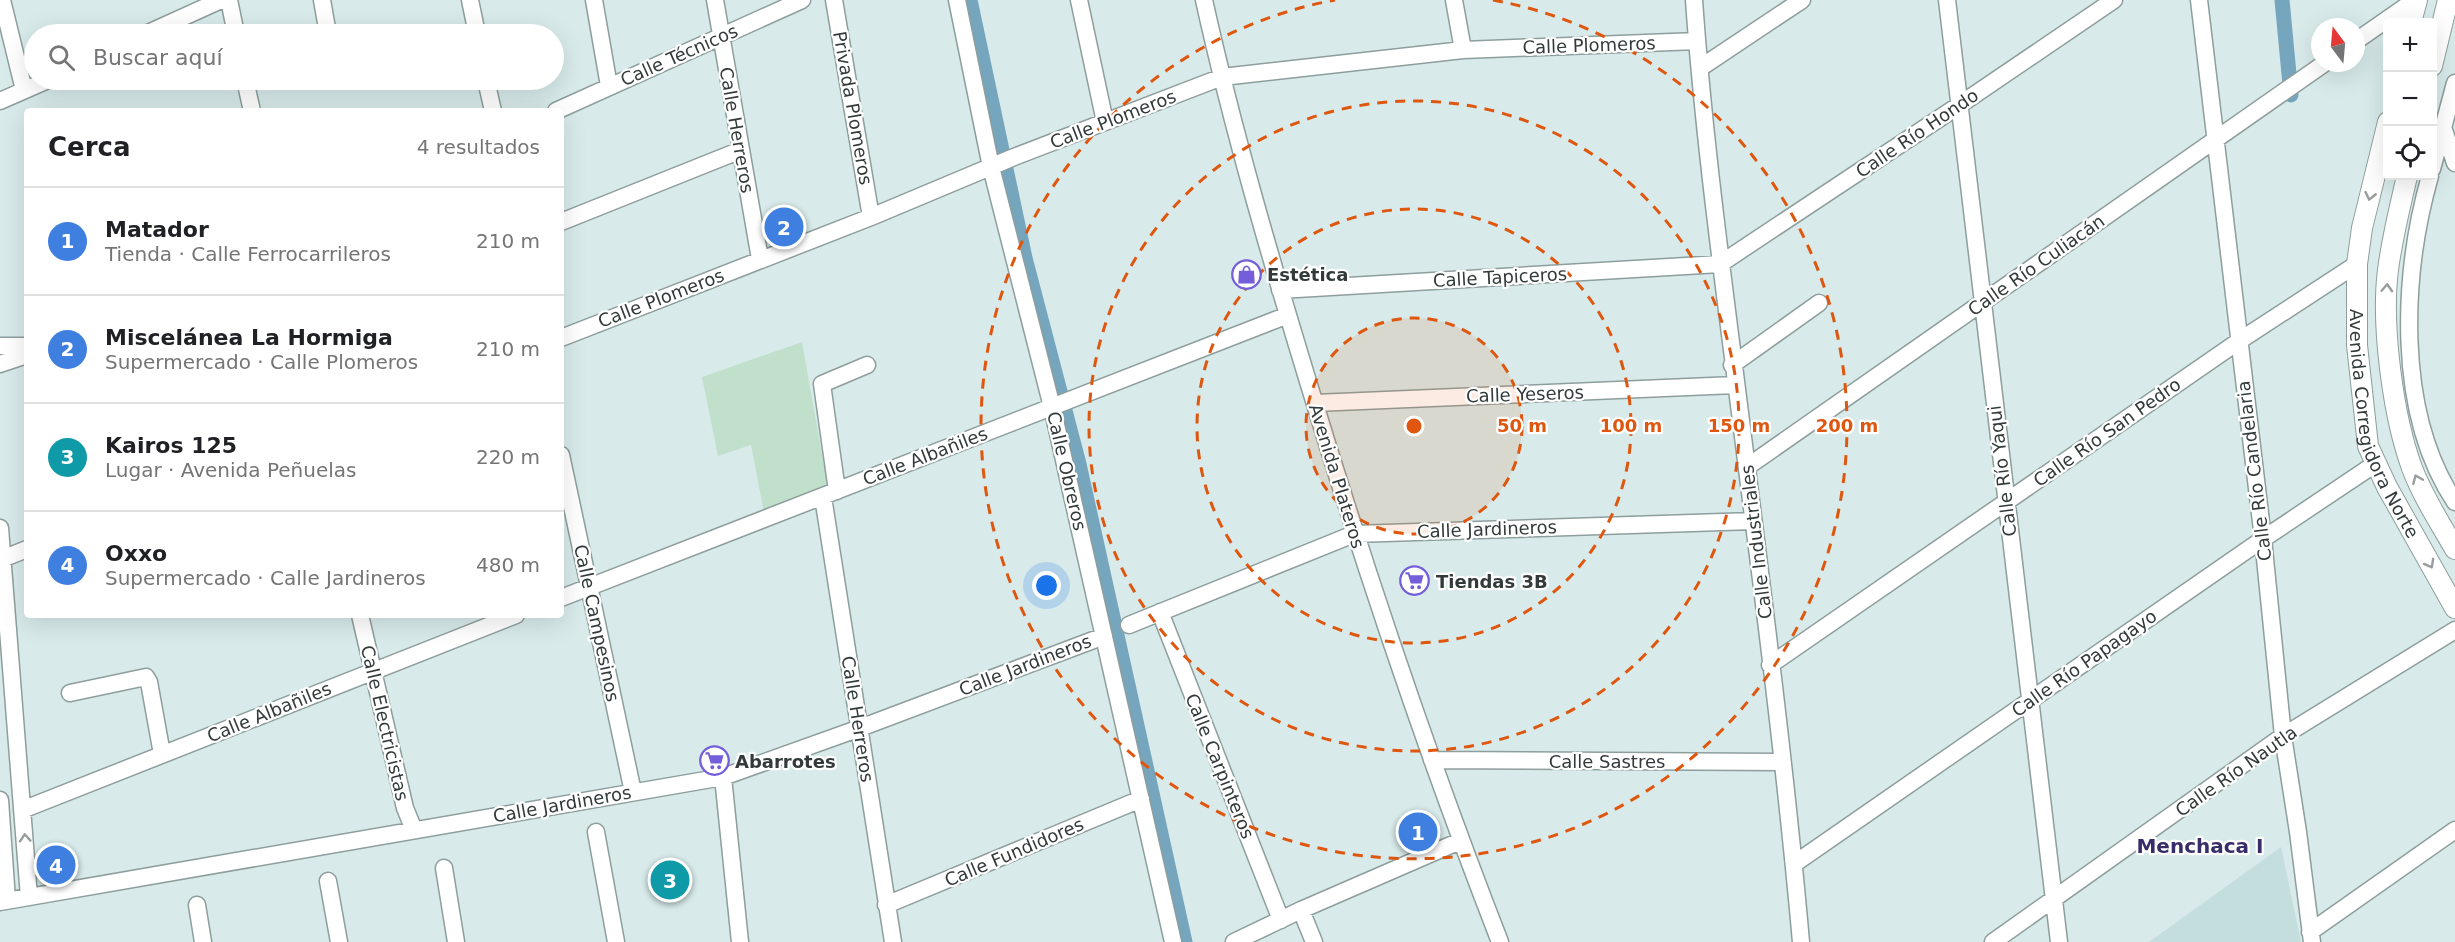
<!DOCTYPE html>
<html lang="es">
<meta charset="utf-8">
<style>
:root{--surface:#fff;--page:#f2f2f2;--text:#202124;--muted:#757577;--line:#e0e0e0;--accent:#db2777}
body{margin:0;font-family:"DejaVu Sans",sans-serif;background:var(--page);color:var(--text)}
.controls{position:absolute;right:18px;top:18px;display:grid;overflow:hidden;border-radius:6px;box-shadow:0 6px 24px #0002}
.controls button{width:54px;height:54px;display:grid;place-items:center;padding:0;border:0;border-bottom:2px solid var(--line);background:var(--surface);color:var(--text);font:30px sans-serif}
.compass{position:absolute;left:2311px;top:18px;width:54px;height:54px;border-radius:50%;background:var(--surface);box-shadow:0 6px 24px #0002;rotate:344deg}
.you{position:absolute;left:1047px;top:586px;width:21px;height:21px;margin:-15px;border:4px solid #fff;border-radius:50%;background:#1a73e8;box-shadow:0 0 0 9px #1a73e833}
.badge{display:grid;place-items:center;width:39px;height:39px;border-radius:50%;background:var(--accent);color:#fff;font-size:20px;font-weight:700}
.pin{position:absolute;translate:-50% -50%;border:3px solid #fff;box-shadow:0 2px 6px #0006}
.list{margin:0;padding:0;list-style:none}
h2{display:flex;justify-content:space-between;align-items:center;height:78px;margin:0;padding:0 24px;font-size:26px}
h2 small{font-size:20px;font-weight:400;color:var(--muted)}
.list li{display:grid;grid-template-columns:39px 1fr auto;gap:18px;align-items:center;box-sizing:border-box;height:108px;padding:0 24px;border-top:2px solid var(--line)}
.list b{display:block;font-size:22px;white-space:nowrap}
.list p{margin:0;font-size:20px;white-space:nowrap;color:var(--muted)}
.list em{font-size:20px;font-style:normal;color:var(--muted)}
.icon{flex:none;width:33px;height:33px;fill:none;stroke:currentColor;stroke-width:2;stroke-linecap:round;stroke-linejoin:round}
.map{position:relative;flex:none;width:2455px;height:942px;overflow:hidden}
.search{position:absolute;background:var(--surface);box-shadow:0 6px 24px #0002;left:24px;top:24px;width:540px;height:66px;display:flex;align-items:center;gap:15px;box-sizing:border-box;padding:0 21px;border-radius:33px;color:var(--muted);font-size:22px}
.panel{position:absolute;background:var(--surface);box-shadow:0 6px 24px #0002;left:24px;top:108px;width:540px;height:510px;border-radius:6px}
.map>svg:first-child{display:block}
.built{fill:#c4dedd}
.green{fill:#c1e0cc}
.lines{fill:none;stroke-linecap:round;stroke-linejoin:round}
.canal{stroke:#76a5be;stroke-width:15}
.minor-casing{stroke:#8d9e9d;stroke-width:19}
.major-casing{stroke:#8d9e9d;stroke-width:22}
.minor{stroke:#fff;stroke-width:16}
.major{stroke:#fff;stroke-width:20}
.oneway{stroke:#999c9c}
.ring{fill:none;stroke:#df570e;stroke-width:3;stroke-dasharray:10 8}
.labels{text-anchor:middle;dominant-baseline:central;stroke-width:4.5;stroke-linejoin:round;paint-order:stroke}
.street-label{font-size:18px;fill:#333a3a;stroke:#fff}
.poi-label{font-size:18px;font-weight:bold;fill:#333a3a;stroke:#fff;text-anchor:start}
.neighbourhood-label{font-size:20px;font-weight:bold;fill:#372d68;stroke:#fff}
.centre{fill:#df570e;stroke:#fff;stroke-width:3}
.ring-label{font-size:18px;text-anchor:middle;font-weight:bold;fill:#df570e;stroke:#fff;stroke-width:4.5;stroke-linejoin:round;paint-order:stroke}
</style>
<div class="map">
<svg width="2455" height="942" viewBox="0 0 2455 942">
<rect width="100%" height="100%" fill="#d8eaea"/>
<!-- built -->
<path class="built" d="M2281,847L2301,942H2149Z"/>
<!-- green -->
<path class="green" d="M802,342L829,494L765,518L751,445L718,456L702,377Z"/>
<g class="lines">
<!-- canal -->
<path class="canal" d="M970,0L1025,258L1079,464L1185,942
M2282,0L2291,95"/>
<defs>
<path id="minor" d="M2,0L24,90
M229,0L236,34
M322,0L328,34
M470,0L477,34
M594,0L609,86
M715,0L760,259
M834,0L871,217
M957,0L991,167L1052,407L1173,942
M1079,0L1105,122
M1204,0C1233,131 1271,260 1310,388C1367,575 1429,760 1500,942
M1454,0L1463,50
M1694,0C1705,157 1728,313 1747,469C1767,626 1787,784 1801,942
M1947,0L2059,942
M2199,0L2263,539L2283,736L2298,832L2312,942
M146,34L221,0
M2356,41L2415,0
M1700,68L1802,0
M245,80L252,111
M486,80L493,111
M0,101L48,80
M556,111L802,0
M2444,130L2455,163
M2432,169L2455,83
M2430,176C2402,275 2395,412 2455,502
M561,222L741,150
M1720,264L1958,106L2114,0
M1280,290L1720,264
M561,338L871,217L1014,157L1222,77L1463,50L1697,41
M0,346H27
M0,364L27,355
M1732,365L1819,303
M1315,403L1735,385
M561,455L633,792
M1747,467L2325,63
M837,491L822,384L867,365
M823,497L893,942
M0,528L29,897
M2,559L27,549
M561,598L1288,315
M1160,612L1281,920
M360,615L405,808L414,830
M1129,625L1354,534L1753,521
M1770,665L2239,341L2357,264
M70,693L146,677L149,682L162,754
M1432,760L1782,762
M723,777L740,942
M0,800L7,900
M22,810L516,615
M596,832L616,942
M1794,864L2263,539L2375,464
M444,868L456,942
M328,881L339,942
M0,902L723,777L860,728L1104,636
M197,905L203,942
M886,905L1141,799
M1301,910L1314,942
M2310,932L2455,830
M1234,942L1301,910L1460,841
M1993,942L2283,736L2455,630"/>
<g id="major">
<path d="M2411,22L2417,0"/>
<path d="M2432,66L2448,0"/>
<path id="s1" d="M2388,122L2362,228L2357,264V345L2368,446L2387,487L2455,608"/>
<path d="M2407,176C2400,207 2392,238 2388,270C2381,325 2393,416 2412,468C2423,497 2440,523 2455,549"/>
</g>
</defs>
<!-- minor casing -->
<use href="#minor" class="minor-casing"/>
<!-- major casing -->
<use href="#major" class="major-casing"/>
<!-- minor -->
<use href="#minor" class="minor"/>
<!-- major -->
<use href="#major" class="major"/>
</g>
<!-- one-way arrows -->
<defs><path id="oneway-chevron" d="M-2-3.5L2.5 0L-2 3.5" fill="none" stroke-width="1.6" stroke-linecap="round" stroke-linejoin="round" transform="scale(1.5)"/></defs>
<g class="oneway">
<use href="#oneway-chevron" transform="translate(2370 196) rotate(103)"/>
<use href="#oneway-chevron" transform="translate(2387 288) rotate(-87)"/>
<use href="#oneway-chevron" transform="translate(2417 479) rotate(-113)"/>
<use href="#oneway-chevron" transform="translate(2430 564) rotate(61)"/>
<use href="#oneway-chevron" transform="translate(25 838) rotate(-94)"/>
</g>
<!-- distance rings -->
<circle cx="1414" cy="426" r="108" fill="#df570e" fill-opacity=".12"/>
<g class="ring">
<circle cx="1414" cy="426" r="108"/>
<circle cx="1414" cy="426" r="217"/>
<circle cx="1414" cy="426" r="325"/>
<path d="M1493 0A433 433 0 1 1 1335 0"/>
</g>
<!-- icons -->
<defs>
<symbol id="shop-ring" viewBox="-11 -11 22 22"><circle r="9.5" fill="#fff" stroke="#745ed9" stroke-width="1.5"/><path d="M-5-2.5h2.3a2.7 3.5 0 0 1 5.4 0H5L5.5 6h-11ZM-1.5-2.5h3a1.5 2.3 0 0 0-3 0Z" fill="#745ed9"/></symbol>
<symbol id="supermarket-ring" viewBox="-11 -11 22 22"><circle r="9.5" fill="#fff" stroke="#745ed9" stroke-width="1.5"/><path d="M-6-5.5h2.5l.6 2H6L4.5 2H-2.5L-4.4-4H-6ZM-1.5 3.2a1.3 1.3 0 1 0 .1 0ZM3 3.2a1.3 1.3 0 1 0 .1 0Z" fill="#745ed9"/></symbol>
</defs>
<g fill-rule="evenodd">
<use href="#shop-ring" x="1230" y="258" width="33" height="33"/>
<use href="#supermarket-ring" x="1398" y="564" width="33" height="33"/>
<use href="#supermarket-ring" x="698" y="744" width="33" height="33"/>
</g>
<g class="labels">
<!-- street labels -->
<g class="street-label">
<text transform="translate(1589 45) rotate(-2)">Calle Plomeros</text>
<text transform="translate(679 55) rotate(-24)">Calle Técnicos</text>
<text transform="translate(853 108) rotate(80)">Privada Plomeros</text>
<text transform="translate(1113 119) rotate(-21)">Calle Plomeros</text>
<text transform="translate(737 130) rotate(80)">Calle Herreros</text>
<text transform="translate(1917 133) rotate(-34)">Calle Río Hondo</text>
<text transform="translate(2036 265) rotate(-35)">Calle Río Culiacán</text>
<text transform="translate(1500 277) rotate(-3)">Calle Tapiceros</text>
<text transform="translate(661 298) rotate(-21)">Calle Plomeros</text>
<text transform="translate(1525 394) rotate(-2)">Calle Yeseros</text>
<text stroke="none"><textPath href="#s1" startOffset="310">Avenida Corregidora Norte</textPath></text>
<text transform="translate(2107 432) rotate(-35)">Calle Río San Pedro</text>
<text transform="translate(925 456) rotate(-21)">Calle Albañiles</text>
<text transform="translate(1067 471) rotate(77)">Calle Obreros</text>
<text transform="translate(2002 471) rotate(-97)">Calle Río Yaqui</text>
<text transform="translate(2254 471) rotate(-97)">Calle Río Candelaria</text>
<text transform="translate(1337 476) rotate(73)">Avenida Plateros</text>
<text transform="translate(1487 529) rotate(-2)">Calle Jardineros</text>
<text transform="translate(1756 542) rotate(-97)">Calle Industriales</text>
<text transform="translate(597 623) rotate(78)">Calle Campesinos</text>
<text transform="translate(2084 663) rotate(-35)">Calle Río Papagayo</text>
<text transform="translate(1025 665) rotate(-21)">Calle Jardineros</text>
<text transform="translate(269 712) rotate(-22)">Calle Albañiles</text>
<text transform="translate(858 719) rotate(81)">Calle Herreros</text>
<text transform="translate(385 723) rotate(77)">Calle Electricistas</text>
<text x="1607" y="761">Calle Sastres</text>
<text transform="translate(1220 766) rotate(68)">Calle Carpinteros</text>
<text transform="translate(2236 771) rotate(-35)">Calle Río Nautla</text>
<text transform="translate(562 804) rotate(-10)">Calle Jardineros</text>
<text transform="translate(1014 852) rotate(-23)">Calle Fundidores</text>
</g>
<!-- poi labels -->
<g class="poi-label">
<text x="1267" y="274">Estética</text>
<text x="1436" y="581">Tiendas 3B</text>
<text x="735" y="761">Abarrotes</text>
</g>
<!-- neighbourhood labels -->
<g class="neighbourhood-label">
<text x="2200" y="846">Menchaca I</text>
</g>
</g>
<circle cx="1414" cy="426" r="9" class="centre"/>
<g class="ring-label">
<text x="1522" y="432">50 m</text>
<text x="1631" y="432">100 m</text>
<text x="1739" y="432">150 m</text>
<text x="1847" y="432">200 m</text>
</g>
</svg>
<div class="controls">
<button>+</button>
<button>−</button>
<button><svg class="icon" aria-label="locate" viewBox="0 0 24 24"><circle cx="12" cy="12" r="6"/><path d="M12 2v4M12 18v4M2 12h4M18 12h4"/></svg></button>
</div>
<svg class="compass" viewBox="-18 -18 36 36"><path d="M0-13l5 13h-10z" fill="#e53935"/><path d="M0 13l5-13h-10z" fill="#757577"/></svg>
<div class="you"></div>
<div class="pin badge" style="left:1418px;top:832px;background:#3f7fe0">1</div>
<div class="pin badge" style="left:784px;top:227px;background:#3f7fe0">2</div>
<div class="pin badge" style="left:670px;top:880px;background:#0f9aa8">3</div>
<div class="pin badge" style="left:56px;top:865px;background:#3f7fe0">4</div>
<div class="search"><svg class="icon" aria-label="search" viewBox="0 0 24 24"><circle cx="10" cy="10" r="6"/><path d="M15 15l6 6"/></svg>Buscar aquí</div>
<section class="panel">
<h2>Cerca<small>4 resultados</small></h2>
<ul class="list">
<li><span class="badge" style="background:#3f7fe0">1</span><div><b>Matador</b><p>Tienda · Calle Ferrocarrileros</p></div><em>210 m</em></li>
<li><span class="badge" style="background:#3f7fe0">2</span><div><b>Miscelánea La Hormiga</b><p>Supermercado · Calle Plomeros</p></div><em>210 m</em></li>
<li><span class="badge" style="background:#0f9aa8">3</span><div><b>Kairos 125</b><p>Lugar · Avenida Peñuelas</p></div><em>220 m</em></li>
<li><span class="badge" style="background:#3f7fe0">4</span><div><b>Oxxo</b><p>Supermercado · Calle Jardineros</p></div><em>480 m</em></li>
</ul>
</section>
</div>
